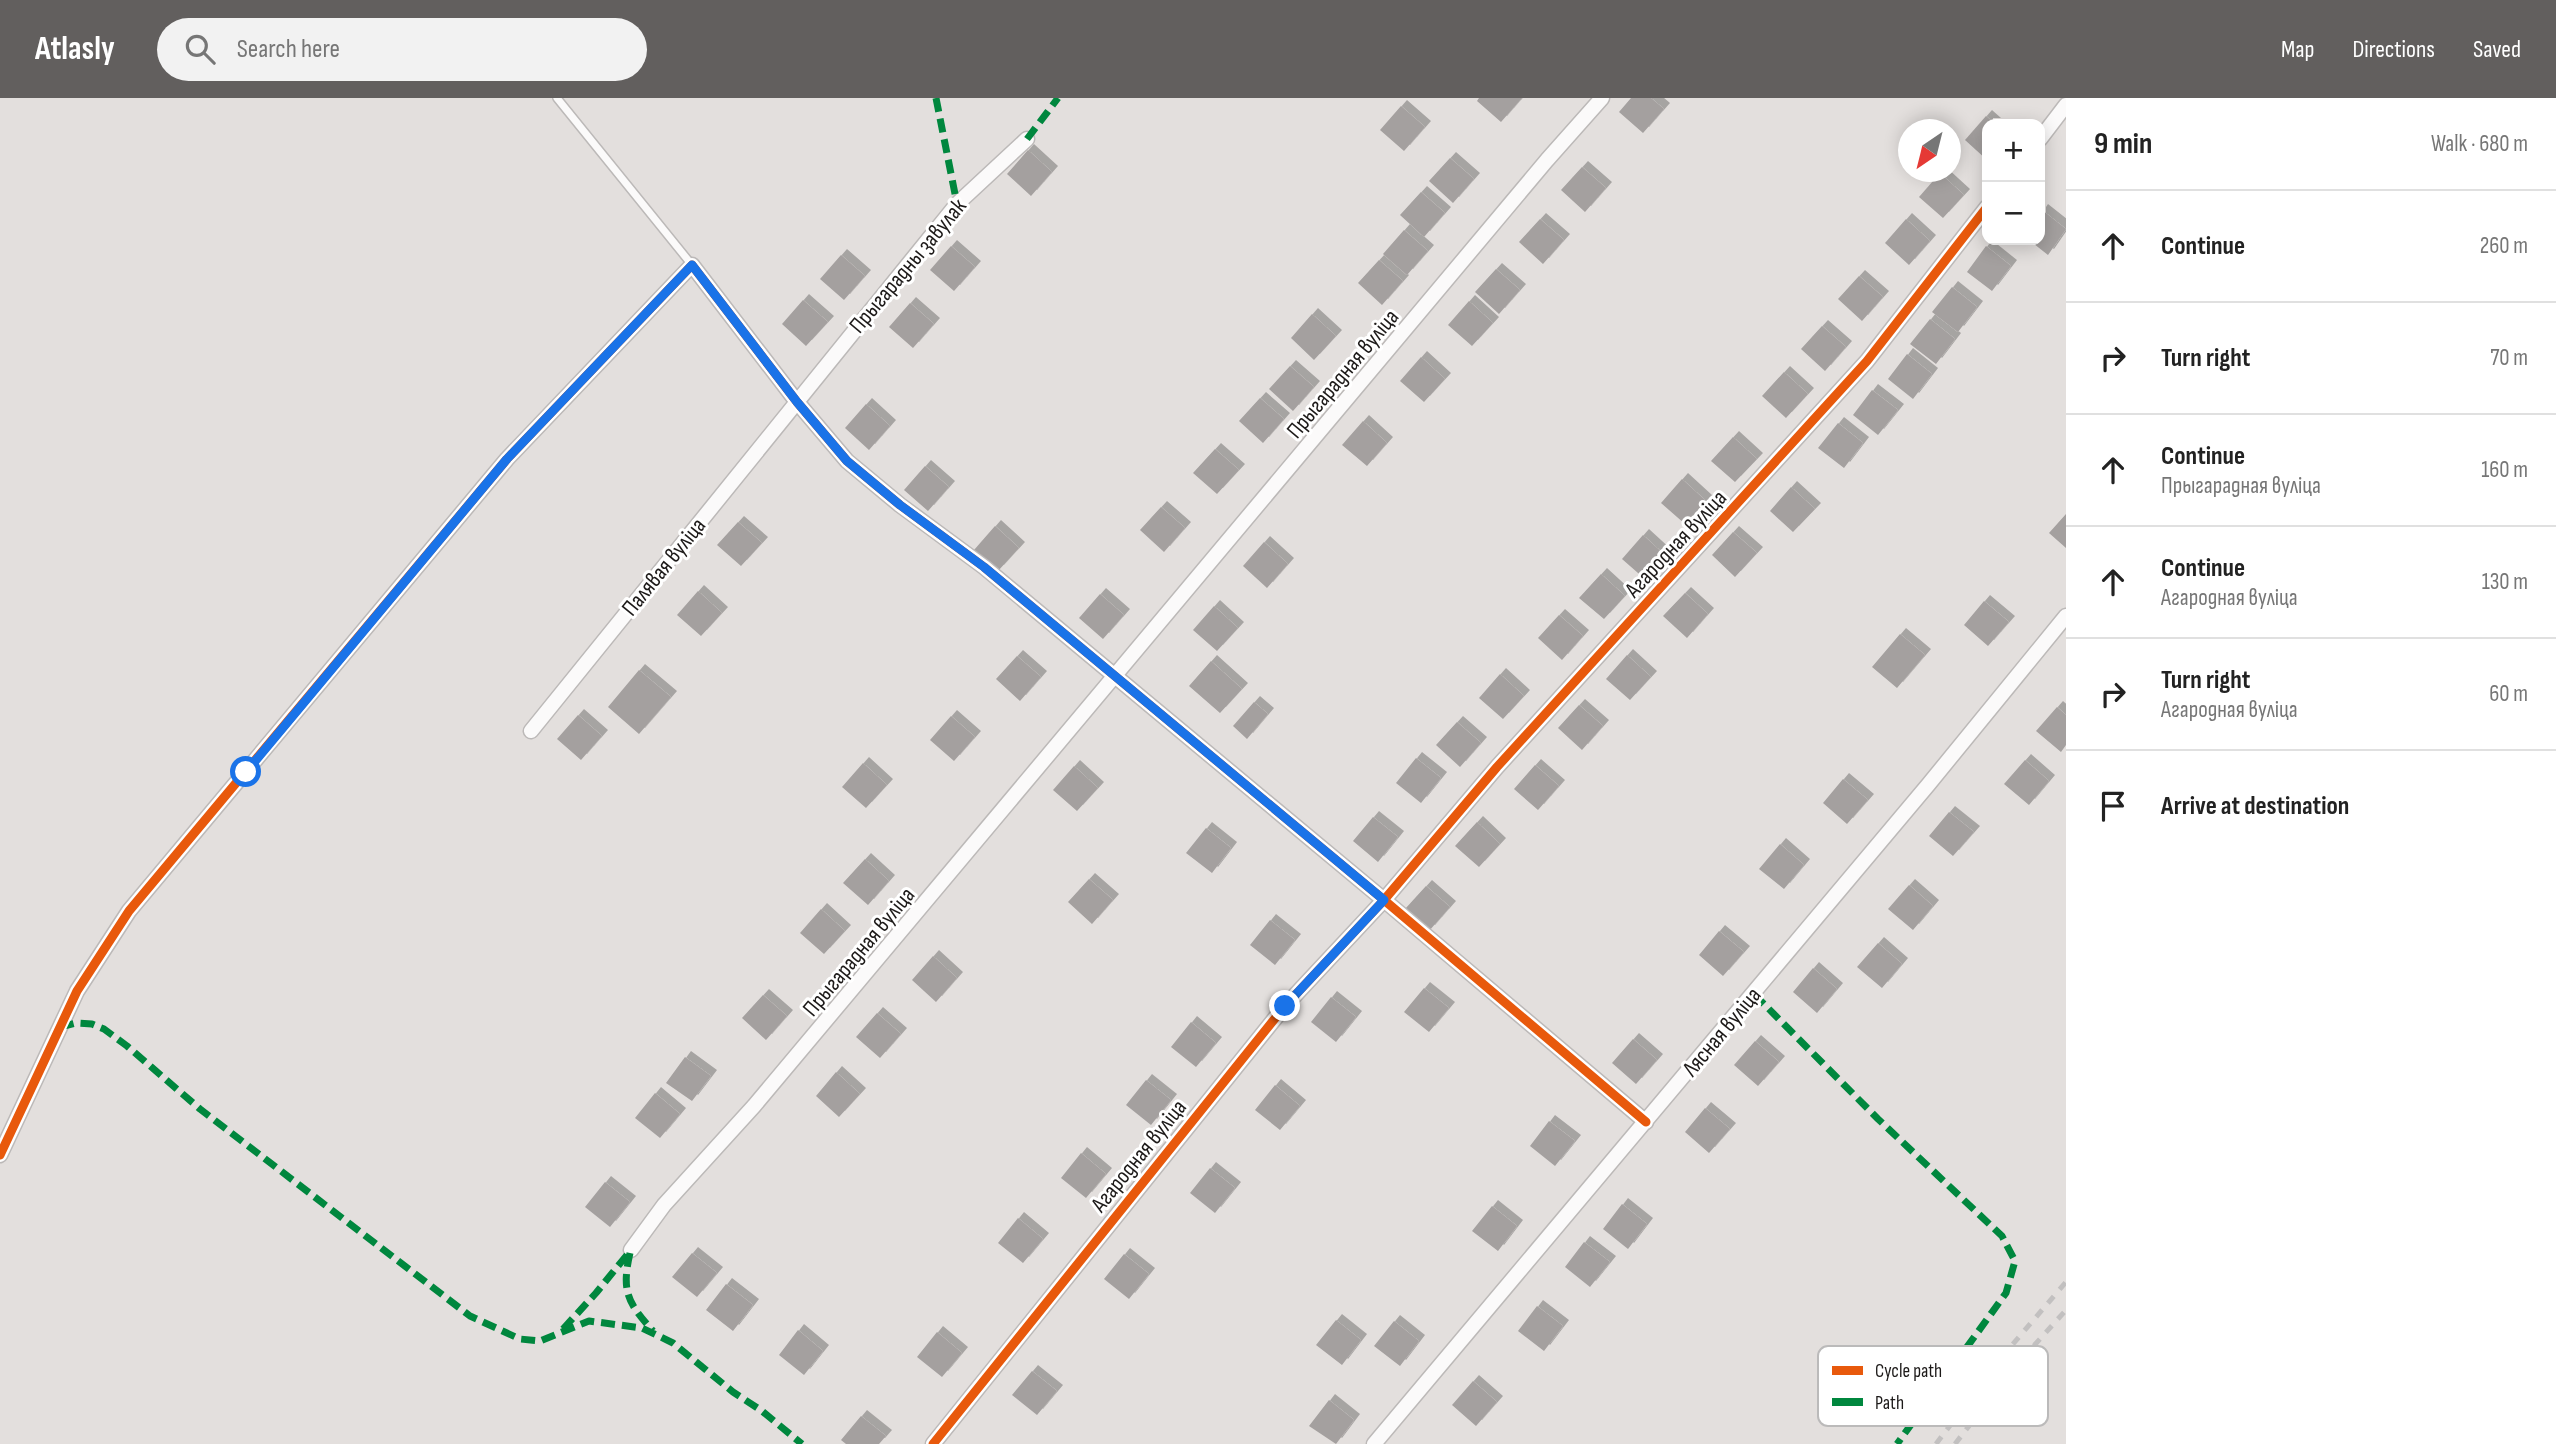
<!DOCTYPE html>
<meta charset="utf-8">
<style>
:root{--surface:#fff;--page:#f2f2f2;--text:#222;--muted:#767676;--line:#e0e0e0;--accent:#625f5e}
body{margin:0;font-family:"Sofia Sans Condensed",sans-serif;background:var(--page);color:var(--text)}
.controls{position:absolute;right:21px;top:21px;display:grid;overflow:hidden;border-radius:14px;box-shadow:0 4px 18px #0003}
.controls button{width:63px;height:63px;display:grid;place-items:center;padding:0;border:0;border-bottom:2px solid var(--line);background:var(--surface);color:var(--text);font:35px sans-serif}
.compass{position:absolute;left:1898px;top:21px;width:63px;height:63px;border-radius:50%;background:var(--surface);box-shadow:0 4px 18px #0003;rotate:215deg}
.stop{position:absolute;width:21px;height:21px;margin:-16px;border:5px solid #1a73e8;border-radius:50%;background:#fff}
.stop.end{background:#1a73e8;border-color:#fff;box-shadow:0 2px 7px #0008}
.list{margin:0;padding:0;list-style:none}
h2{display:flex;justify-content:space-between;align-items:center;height:91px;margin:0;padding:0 28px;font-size:30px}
h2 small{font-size:23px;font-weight:400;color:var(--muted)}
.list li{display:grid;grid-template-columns:46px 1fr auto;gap:21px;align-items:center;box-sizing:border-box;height:112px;padding:0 28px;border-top:2px solid var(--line)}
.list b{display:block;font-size:26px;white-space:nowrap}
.list p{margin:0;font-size:23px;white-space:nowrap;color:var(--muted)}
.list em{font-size:23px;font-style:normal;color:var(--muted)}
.icon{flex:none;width:38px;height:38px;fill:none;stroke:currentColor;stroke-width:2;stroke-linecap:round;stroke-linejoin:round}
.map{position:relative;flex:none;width:2066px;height:1346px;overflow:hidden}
header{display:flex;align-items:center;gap:42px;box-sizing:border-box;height:98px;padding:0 35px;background:var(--accent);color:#fff}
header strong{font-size:33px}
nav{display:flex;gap:38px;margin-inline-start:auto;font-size:24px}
.search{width:490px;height:63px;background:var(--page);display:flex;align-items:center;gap:18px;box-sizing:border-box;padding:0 24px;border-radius:38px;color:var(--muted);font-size:26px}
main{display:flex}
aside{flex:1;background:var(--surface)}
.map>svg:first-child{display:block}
.building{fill:#a4a09f;filter:url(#shadow)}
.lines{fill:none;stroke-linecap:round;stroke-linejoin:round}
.service-casing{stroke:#bcb9b8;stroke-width:10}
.minor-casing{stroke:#bcb9b8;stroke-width:17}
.service{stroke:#fbfafa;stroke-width:7}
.minor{stroke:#fbfafa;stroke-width:14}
.rail{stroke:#c2c0c0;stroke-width:5;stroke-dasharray:9 9;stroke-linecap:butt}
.quiet{stroke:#00873e;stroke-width:7;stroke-dasharray:14 7;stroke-linecap:butt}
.cycleway-casing{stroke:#fff;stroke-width:13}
.cycleway{stroke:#e8590c;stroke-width:9}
.route{stroke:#1a73e8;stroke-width:9}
.labels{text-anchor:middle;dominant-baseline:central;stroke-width:6;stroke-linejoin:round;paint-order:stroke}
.street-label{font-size:23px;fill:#1d1a19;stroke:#fff}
.key{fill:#fff;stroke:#bbbaba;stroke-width:2}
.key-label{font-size:19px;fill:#1d1a19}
</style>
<header>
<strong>Atlasly</strong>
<div class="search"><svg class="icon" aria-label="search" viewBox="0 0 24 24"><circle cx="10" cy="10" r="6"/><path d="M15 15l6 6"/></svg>Search here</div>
<nav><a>Map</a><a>Directions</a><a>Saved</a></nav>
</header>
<main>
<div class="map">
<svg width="2066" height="1346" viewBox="0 0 2066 1346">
<defs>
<filter id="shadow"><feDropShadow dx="6" dy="-6" stdDeviation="0" flood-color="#0004"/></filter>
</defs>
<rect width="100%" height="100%" fill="#e3dfdd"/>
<!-- building -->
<path class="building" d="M1479,0H1522L1501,24L1477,3Z
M1631,0H1651L1664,11L1643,35L1619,14Z
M1401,8L1425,29L1404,53L1380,32Z
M1986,18L1995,26H1987V62L1965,42Z
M1028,52L1052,74L1031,98L1007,76Z
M1450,60L1474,81L1453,105L1429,83Z
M1582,69L1606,90L1585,114L1561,92Z
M1940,75L1964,97L1943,120L1919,99Z
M1421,94L1445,115L1424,139L1400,117Z
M2042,112L2066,131L2048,157L2029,142H2040V115Z
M1540,121L1564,142L1543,166L1519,144Z
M1906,121L1930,143L1909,167L1885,145Z
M1404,132L1428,153L1407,177L1383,156Z
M951,148L975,169L954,193L930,172Z
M1986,148L2011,168L1992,193L1967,174Z
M841,157L865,178L844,202L820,181Z
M1379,162L1403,183L1382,207L1358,185Z
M1496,171L1520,192L1499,216L1475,194Z
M1859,178L1883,199L1862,223L1838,201Z
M1952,189L1977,209L1958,234L1932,214Z
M803,202L828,224L806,248L782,226Z
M1469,203L1493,225L1472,248L1448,227Z
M910,205L934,226L913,250L889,229Z
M1312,216L1336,238L1314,262L1291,240Z
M1930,221L1955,241L1936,266L1910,246Z
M1822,228L1846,249L1825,273L1801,251Z
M1907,256L1932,276L1913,301L1888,281Z
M1421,259L1445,281L1424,304L1400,283Z
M1290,268L1314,289L1293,313L1269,291Z
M1784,274L1808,296L1786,320L1762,298Z
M1872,292L1898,312L1878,337L1853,317Z
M1260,300L1284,321L1263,345L1239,323Z
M866,306L890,328L869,352L845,330Z
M1363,323L1387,345L1367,368L1342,347Z
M1838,325L1863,345L1844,370L1818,350Z
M1733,339L1757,361L1735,384L1711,363Z
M1215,351L1239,372L1217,396L1193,375Z
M925,368L949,389L928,413L904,392Z
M1682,381L1706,403L1685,426L1661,405Z
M1791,389L1815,411L1793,434L1770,413Z
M1161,409L1185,430L1164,454L1140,432Z
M2066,416V450L2049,435Z
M738,424L762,445L741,468L717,447Z
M995,428L1019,450L998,473L974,452Z
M1733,434L1757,455L1735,479L1712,457Z
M1643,437L1667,459L1646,482L1622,461Z
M1264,444L1288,466L1267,490L1243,468Z
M1601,476L1625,498L1604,521L1579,500Z
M698,493L722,515L701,538L677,517Z
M1685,495L1708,516L1687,540L1663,518Z
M1100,496L1124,517L1103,541L1079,520Z
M1984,503L2009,524L1988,548L1964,527Z
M1214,508L1238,530L1217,553L1193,532Z
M1559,517L1583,538L1562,562L1538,540Z
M1900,536L1925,557L1897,590L1872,569Z
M1627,557L1651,579L1630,602L1606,581Z
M1017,558L1041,579L1020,603L996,581Z
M1211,563L1242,591L1220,615L1189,588Z
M639,572L671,599L639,636L608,609Z
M1500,576L1524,598L1503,621L1479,600Z
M1254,604L1268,616L1247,641L1233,628Z
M1579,607L1603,628L1582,652L1558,630Z
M2057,609L2066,617V647L2061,654L2036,633Z
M578,617L602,638L581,662L557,641Z
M951,618L975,639L954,663L930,642Z
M1457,624L1481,645L1460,669L1436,647Z
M1416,660L1441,680L1421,705L1396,685Z
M2025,662L2049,683L2029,707L2004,686Z
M863,665L887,687L866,710L842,689Z
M1535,667L1559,688L1538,712L1514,691Z
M1074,668L1098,690L1077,713L1053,692Z
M1843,681L1868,702L1847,726L1823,705Z
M1949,714L1974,734L1953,758L1929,738Z
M1373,719L1398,739L1378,764L1353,743Z
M1477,724L1500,746L1479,769L1455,748Z
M1206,730L1231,750L1212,775L1186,755Z
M1780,746L1804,767L1784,791L1759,771Z
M865,761L889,783L868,807L843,785Z
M1089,781L1113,802L1092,826L1068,804Z
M1909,787L1933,808L1913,832L1888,811Z
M1426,788L1450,809L1429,833L1405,811Z
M821,811L845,833L824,856L800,835Z
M1270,822L1295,842L1275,867L1250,847Z
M1719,833L1744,854L1723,878L1699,857Z
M1878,845L1902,866L1882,890L1857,869Z
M933,858L957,880L936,904L912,882Z
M1813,870L1837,891L1817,915L1793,894Z
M1424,890L1449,910L1429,934L1404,914Z
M763,897L787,918L766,942L742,920Z
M1331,899L1356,919L1336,944L1311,924Z
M877,915L901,936L880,960L856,939Z
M1191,924L1216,945L1196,969L1171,949Z
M1633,941L1657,962L1636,986L1612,965Z
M1755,943L1779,964L1758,988L1734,967Z
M685,959L711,978L692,1003L666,985Z
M836,974L860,996L839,1019L816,998Z
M1146,982L1171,1002L1151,1027L1126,1007Z
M1275,987L1300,1008L1280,1032L1255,1012Z
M655,995L680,1016L660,1040L635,1020Z
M1705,1010L1730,1031L1709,1055L1685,1034Z
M1549,1023L1575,1043L1555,1068L1530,1048Z
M1081,1055L1106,1076L1086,1100L1061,1080Z
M1210,1070L1235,1090L1215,1115L1190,1095Z
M605,1084L630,1104L610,1129L585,1109Z
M1622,1106L1647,1126L1628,1151L1603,1131Z
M1492,1108L1517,1128L1498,1153L1472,1133Z
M1018,1120L1043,1141L1023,1165L998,1145Z
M1584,1144L1610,1164L1590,1189L1565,1169Z
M692,1155L717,1175L697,1199L672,1179Z
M1124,1156L1149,1176L1129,1201L1104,1181Z
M726,1186L753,1207L733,1233L706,1212Z
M1537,1208L1563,1228L1544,1253L1518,1233Z
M1336,1222L1361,1242L1342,1267L1316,1247Z
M1394,1223L1419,1243L1400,1268L1374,1248Z
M798,1232L823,1253L804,1277L779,1257Z
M937,1234L962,1255L942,1279L917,1259Z
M1032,1273L1057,1293L1037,1317L1012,1297Z
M1473,1283L1497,1304L1476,1328L1452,1307Z
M1329,1302L1354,1322L1336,1346L1309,1328Z
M861,1318L886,1338L879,1346H846L841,1342Z"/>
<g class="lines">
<defs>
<path id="service" d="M557,0L692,167"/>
<path id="minor" d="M2040,41L2066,7
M531,633L957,106L1027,41
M0,1057L77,893L129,813L507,361L692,167L797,304L847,363L900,407L984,469L1384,802L1646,1024
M631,1152L664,1107L754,1008L1547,62L1602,0
M933,1346L1285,908L1384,802L1497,669L1867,263L1987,109
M1374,1346L1928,687L2066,518"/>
</defs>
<!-- service casing -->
<use href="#service" class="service-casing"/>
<!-- minor casing -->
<use href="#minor" class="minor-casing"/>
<!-- service -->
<use href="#service" class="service"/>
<!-- minor -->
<use href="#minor" class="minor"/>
<!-- rail -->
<path class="rail" d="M1936,1346L2001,1260L2066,1184
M1955,1346L2013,1271L2066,1212"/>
<!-- quiet -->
<path class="quiet" d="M936,0L957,106
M1027,41L1058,0
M1754,896L1878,1021L2002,1138L2015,1163L2006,1195L1897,1346
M60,929L76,925L92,926L104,931L127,948L200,1011L470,1218L520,1241L540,1243L589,1223L642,1230L673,1245L733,1294L762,1313L802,1346
M630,1155C621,1194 628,1205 653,1233
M563,1231L596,1195L631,1152"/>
<defs>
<path id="cycleway" d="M0,1057L77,893L129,813L507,361L692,167L797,304L847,363L900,407L984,469L1384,802L1646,1024
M933,1346L1285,908L1384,802L1497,669L1867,263L1987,109"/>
</defs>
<!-- cycleway casing -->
<use href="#cycleway" class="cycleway-casing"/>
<!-- cycleway -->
<use href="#cycleway" class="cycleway"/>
</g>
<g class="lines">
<!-- route -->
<path class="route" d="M246,674L507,361L692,167L797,304L847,363L900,407L984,469L1384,802L1285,908"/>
</g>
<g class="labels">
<!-- street labels -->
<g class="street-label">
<text transform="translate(908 168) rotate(-50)">Прыгарадны завулак</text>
<text transform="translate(1343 276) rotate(-50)">Прыгарадная вуліца</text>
<text transform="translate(1676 446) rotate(-47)">Агародная вуліца</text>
<text transform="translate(664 469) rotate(-51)">Палявая вуліца</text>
<text transform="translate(859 854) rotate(-50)">Прыгарадная вуліца</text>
<text transform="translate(1722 934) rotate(-50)">Лясная вуліца</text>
<text transform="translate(1139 1058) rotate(-51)">Агародная вуліца</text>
</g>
</g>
<!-- legend -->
<rect x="1818" y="1248" width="230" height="80" rx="10" class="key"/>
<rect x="1832" y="1268" width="31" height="9" fill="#e8590c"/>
<rect x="1832" y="1300" width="31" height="8" fill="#00873e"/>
<g class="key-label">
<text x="1875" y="1279">Cycle path</text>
<text x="1875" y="1311">Path</text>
</g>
</svg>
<div class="controls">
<button>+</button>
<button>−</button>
</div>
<svg class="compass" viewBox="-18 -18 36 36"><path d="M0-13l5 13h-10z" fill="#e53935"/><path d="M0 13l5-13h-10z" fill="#767676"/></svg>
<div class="stop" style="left:246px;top:674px"></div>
<div class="stop end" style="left:1285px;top:908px"></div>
</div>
<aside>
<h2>9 min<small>Walk · 680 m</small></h2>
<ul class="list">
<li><svg class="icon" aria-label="ahead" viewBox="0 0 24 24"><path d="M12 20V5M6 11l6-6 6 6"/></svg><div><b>Continue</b></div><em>260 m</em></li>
<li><svg class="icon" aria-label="right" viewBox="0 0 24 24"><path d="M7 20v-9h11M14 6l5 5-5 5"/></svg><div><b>Turn right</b></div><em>70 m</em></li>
<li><svg class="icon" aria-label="ahead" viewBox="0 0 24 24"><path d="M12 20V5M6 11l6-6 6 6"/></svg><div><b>Continue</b><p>Прыгарадная вуліца</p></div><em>160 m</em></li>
<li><svg class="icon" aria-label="ahead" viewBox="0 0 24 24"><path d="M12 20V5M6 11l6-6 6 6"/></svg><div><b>Continue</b><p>Агародная вуліца</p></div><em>130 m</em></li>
<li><svg class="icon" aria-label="right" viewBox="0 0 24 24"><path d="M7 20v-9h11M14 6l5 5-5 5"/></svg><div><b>Turn right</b><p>Агародная вуліца</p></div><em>60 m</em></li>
<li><svg class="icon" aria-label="arrive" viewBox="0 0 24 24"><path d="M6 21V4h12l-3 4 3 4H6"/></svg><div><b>Arrive at destination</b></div></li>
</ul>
</aside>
</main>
